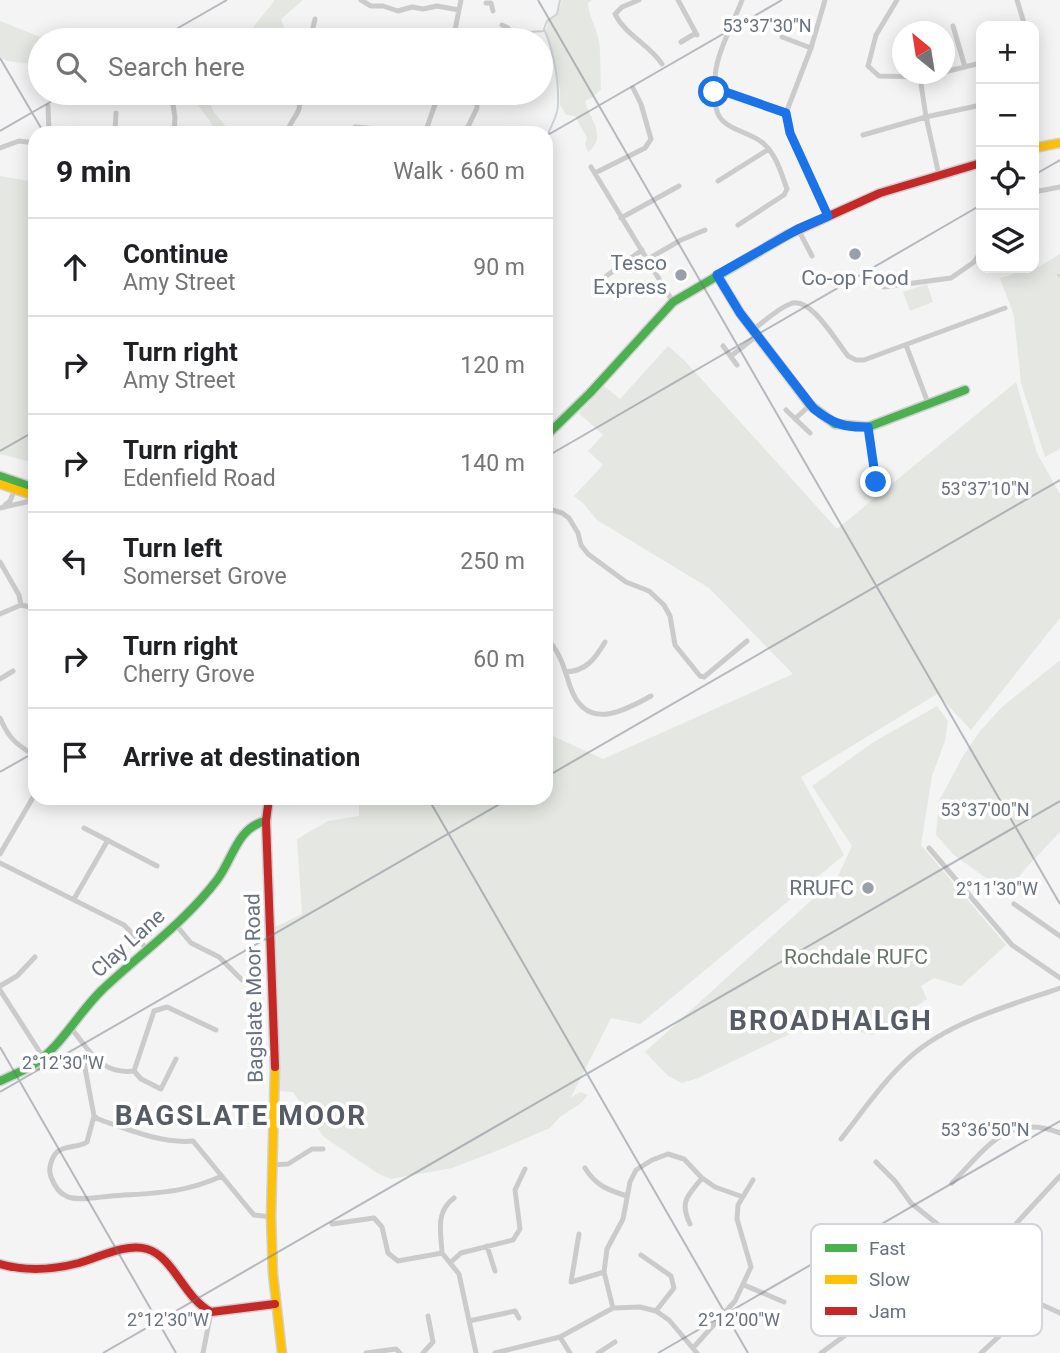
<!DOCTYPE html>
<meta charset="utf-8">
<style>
:root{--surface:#fff;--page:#f2f2f2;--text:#202124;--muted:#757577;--line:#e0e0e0}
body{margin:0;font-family:Roboto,sans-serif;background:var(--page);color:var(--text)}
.controls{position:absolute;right:21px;top:21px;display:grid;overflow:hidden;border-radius:14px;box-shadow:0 4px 18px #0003}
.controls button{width:63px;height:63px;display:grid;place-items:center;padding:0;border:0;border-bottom:2px solid var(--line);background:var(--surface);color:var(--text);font:35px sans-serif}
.compass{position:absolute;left:892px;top:21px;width:63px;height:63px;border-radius:50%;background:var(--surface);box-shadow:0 4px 18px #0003;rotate:330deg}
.stop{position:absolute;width:21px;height:21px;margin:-16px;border:5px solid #1a73e8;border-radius:50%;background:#fff}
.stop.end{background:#1a73e8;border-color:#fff;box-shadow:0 2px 7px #0008}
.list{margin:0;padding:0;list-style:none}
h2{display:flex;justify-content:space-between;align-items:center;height:91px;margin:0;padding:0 28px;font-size:30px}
h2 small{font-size:23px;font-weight:400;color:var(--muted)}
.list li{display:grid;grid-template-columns:46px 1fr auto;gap:21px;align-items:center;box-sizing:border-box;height:98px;padding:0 28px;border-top:2px solid var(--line)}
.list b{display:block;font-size:26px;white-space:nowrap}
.list p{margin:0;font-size:23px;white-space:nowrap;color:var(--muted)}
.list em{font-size:23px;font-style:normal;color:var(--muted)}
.icon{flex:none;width:38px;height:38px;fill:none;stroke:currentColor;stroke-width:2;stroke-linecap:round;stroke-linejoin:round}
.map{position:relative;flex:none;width:1060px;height:1353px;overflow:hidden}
.search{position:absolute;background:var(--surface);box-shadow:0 4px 18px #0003;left:28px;top:28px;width:525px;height:77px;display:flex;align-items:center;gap:18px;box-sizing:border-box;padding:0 24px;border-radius:38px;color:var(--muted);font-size:26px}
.panel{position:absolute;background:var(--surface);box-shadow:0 4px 18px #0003;left:28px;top:126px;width:525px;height:679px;border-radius:21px}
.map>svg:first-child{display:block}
.green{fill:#e4e7e2}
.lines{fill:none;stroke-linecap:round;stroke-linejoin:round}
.stream{stroke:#ccd2d5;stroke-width:2}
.fast-casing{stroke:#d0d1d2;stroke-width:11}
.slow-casing{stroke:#d0d1d2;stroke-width:11}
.jam-casing{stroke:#d0d1d2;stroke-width:11}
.street{stroke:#cbcbcc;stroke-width:5}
.fast{stroke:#4caf50;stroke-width:8}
.slow{stroke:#ffc107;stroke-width:8}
.jam{stroke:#c62828;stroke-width:8}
.route{stroke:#1a73e8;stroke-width:9}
.ticks{fill:none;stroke:#68727f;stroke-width:2;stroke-opacity:0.45}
.poi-dot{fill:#99a0a8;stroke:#fff;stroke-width:2.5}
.labels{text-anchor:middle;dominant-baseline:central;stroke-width:7;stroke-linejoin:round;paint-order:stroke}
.poi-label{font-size:21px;fill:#68727f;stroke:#fff;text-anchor:end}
.street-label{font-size:21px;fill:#68727f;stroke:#fff}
.park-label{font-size:21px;fill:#687866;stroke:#fff}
.district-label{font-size:28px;font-weight:bold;letter-spacing:2px;fill:#555c66;stroke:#fff}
.key{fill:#fff;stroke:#d2d5d9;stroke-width:2}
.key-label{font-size:19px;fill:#68727f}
.ticks-label{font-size:18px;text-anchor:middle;fill:#68727f;stroke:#fff;stroke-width:7;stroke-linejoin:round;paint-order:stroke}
</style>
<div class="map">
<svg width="1060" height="1353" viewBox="0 0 1060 1353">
<rect width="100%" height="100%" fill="#f4f4f4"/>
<!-- green -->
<path class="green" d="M275,0H303L281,19L288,40H243Z
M562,0H592L588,3C589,18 597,28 599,42C601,57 600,73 601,89L593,97L585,101C590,120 608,136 588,152L585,144L587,138L575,116L566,115L560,105V89L546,31L548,21L557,15Z
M0,21L48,40H40V65L7,61L0,57Z
M189,93H204L214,112L231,133H215L210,121Z
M0,176L35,182V463L0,454Z
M1060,254V449L1045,457L1021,383L1014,316L1000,278L1040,266Z
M927,284L933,302L910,311L903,292Z
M668,346L685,361L837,529L1016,382L1037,453L1060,494V618L971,730L937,694L801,777L844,855L640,1024L611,1018L570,1099L562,1103L580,1092L588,1095L581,1103L560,1117L550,1128L499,1150L452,1168L391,1179L377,1173L324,1137L293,1092L279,1091L275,927L302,914L297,839L328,821L359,816V798H546V733L603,759L793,674L709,588L597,520L583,503L574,496L603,465L588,451L603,435L579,413L604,386L620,399Z
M1060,660V832L1025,869L1007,893L954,855L936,835L939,801L963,756L980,731L1002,707Z
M937,706L948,721L945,741L932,776L921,845L1006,945L961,986L934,978L921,986L927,999L872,1035L836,1026L800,1029L698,1078L682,1083L668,1076L645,1052L838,876L852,846L812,786L872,743Z"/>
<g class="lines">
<!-- stream -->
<path class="stream" d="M517,30L529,32L544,31
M546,142C548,129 558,117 558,105C559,82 554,51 544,29L547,21L557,14L560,0
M1058,275L1060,276"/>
<defs>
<path id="fast" d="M717,275L740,313L810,405L835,424L868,427L965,390
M546,436L590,393L673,302L787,235
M0,476L35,488
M0,1081C11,1076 23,1071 33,1065C61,1047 78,1013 102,990C140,954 185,922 217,880C233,859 237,827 266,821"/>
<path id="slow" d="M1034,148L1060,143
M0,484L35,496
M275,1067L271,1217L273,1274L282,1353"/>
<path id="jam" d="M787,235L880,193L981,163
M269,798L266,821L275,1067
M0,1264C27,1272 52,1270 79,1263C100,1257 126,1243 147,1249C174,1257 183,1297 211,1312L275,1304"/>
</defs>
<!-- fast casing -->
<use href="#fast" class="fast-casing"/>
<!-- slow casing -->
<use href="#slow" class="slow-casing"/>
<!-- jam casing -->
<use href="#jam" class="jam-casing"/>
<!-- street -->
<path class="street" d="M361,0L371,6H383L398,11L412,7L423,9L437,6L459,10
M639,0L622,7L615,14C625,35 650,45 662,64
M678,0L697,35
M897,0L876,35L868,66L879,76L920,77L937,74
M1017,0L1025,26
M486,3H491L493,11
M502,25L508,28L507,37L503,40
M953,26L965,67
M782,37L811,48
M310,40L315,19
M453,40L461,0
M681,42L696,33
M944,72L981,63
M920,77L926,117L939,175
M717,89L786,113L790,133L828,216
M235,93L239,97
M276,93L298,100C304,111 290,119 287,133
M421,93L437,99
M227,94L230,93
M172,98L175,118L174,133
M48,106L49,133
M786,113L811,48L825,0
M115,133L116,113
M352,133L355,127L378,129
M425,133L439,93
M465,133L477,108V93
M1034,133L1037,147
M863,135L926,117L981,105
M0,148L19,141L35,143
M591,167L673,302
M595,173L645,148L651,139L641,104L633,88
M718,181L769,149
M1034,192L1060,187
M621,218L679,186
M738,225L784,195L787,189C781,173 777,156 764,144C752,132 726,131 718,114C715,108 715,98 714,92L717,89C708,67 734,23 742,0
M798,229L812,256
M1034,243H1036
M648,259L681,240L705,230
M594,285L642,250
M884,287L951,278L974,262L981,252
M754,329C765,321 777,309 790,304C810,295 836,341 848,356L856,360H864L1005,308
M906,345L928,403
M723,346L737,365
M731,356L758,335
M786,410L810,433
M795,419L810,405
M868,427L876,483
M5,505L10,501L16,487
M0,508L35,500
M546,508L562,513L569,518L578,533L581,545L588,554L626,582L649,591L664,605L670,616L675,645L700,676L704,677L747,641
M0,562L19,595L21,605
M0,614L21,605L35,608
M546,638C560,651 564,668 570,686C585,731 621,713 651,696
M566,672C586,671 595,659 605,642
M0,679L13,671
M0,718C9,739 16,744 35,756
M84,828L157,866
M929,848L1012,945L1060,978
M0,854L35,794
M0,863L124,925L149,951
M74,899L108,840
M1014,904L1060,936
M176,925L191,943L219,957L242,980
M0,986L17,976L35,957
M0,990L43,1057
M69,1026C89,1048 98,1075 134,1071L141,1079L161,1089L176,1059
M92,1057L85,1068L94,1116L98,1119C127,1129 162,1144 193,1141L248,1208L254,1215L271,1217
M33,1065L38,1068H85
M134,1071L154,1011L167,1007L216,1030
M94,1116L87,1142C78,1148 65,1145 57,1152C51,1158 48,1170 51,1177C54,1185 60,1194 68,1197C81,1201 98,1197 111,1196C152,1193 183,1194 222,1176
M841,1139C863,1111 883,1081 910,1057C949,1022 1011,1005 1060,988
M876,1162L895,1181L911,1203L951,1235L963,1254L1036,1302L1060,1313
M272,1165L288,1164L312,1149H323
M585,1168C596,1186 608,1190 627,1196
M952,1183C986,1149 1007,1112 1060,1133
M332,1224L374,1218L382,1227L388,1253L398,1261L442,1253
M690,1224C679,1201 688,1196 702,1178
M825,1229L856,1244L896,1299
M579,1234L571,1282L604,1272
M487,1246L495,1271
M442,1253L459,1274L476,1353
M442,1253C441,1232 435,1212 454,1198
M641,1255L671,1276L674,1288L656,1311
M450,1263L461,1253L513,1240L520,1229L515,1190L525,1169
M979,1264L1060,1176
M744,1285L784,1302
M613,1308L604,1272L607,1249L623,1219L630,1182L636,1170L652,1160L668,1154L684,1159L702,1178L715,1187L743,1197
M469,1321L515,1311L519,1318
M560,1337L570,1353
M693,1348L735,1301L751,1267L737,1219L738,1205L753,1180
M203,1353L211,1312
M366,1353L396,1349L400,1353
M423,1353L433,1342L428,1316
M495,1353L560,1337L613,1308L640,1307L656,1311L669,1320L697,1353
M598,1353L615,1342
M821,1353L943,1264L956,1256L963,1254
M981,1353L1036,1302"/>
<!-- fast -->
<use href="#fast" class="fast"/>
<!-- slow -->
<use href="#slow" class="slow"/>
<!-- jam -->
<use href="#jam" class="jam"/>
</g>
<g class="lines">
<!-- route -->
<path class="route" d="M714,92L717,89L786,113L790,133L828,216L798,229L717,275L740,313L814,409C832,423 845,428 868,427L876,482"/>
</g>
<!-- ticks -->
<path class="ticks" d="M538,0L1060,904M157,40L227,0M0,58L44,133M0,131L66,93M546,136L782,0M1034,175L1060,160M0,451L35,431M546,457L981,205M0,772L35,752M546,777L1060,480M428,798L748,1353M0,1047L176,1353M0,1092L510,798M103,1353L1060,801M658,1353L1060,1121"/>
<!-- markers -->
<g class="poi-dot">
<circle cx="855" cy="254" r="7"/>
<circle cx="681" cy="275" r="7"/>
<circle cx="868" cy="888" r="7"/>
</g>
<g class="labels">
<!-- poi labels -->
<g class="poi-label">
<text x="667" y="263">Tesco<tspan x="667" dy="24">Express</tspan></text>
<text x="855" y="278" text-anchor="middle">Co-op Food</text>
<text x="854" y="888">RRUFC</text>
</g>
<!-- street labels -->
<g class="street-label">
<text transform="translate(128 943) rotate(-42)">Clay Lane</text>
<text transform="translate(254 988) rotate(-91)">Bagslate Moor Road</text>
</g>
<!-- park labels -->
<g class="park-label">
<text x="856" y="957">Rochdale RUFC</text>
</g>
<!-- district labels -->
<g class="district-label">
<text x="831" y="1020">BROADHALGH</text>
<text x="241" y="1115">BAGSLATE MOOR</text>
</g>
</g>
<!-- legend -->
<rect x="811" y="1224" width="231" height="112" rx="10" class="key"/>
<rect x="825" y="1244" width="32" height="8" fill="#4caf50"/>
<rect x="825" y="1275" width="32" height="9" fill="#ffc107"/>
<rect x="825" y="1307" width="32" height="8" fill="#c62828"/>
<g class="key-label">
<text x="869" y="1255">Fast</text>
<text x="869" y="1286">Slow</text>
<text x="869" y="1318">Jam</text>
</g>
<g class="ticks-label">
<text x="767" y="32">53°37'30"N</text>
<text x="985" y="495">53°37'10"N</text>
<text x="985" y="816">53°37'00"N</text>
<text x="997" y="895">2°11'30"W</text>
<text x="63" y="1069">2°12'30"W</text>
<text x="985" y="1136">53°36'50"N</text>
<text x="168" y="1326">2°12'30"W</text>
<text x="739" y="1326">2°12'00"W</text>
</g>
</svg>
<div class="controls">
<button>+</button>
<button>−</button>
<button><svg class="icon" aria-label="locate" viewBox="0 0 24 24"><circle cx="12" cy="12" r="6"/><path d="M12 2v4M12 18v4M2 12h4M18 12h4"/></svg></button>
<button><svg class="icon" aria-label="layers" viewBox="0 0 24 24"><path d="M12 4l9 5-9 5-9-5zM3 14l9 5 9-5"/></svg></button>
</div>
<svg class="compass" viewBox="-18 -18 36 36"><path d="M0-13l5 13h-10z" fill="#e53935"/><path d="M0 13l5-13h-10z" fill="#757577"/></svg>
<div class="stop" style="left:714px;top:92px"></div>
<div class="stop end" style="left:876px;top:482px"></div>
<div class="search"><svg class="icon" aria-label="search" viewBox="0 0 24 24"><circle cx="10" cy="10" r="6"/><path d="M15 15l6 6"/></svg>Search here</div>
<section class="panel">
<h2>9 min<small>Walk · 660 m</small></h2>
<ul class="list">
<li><svg class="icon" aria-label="ahead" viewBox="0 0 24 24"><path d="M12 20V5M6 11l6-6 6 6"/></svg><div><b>Continue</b><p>Amy Street</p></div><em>90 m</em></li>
<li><svg class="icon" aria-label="right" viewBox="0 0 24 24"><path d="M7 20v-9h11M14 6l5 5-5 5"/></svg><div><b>Turn right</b><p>Amy Street</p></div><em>120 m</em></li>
<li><svg class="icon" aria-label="right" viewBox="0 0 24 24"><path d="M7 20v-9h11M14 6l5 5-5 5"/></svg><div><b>Turn right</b><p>Edenfield Road</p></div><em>140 m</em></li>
<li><svg class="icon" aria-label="left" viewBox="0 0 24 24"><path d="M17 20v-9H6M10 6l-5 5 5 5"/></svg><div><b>Turn left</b><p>Somerset Grove</p></div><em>250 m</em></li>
<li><svg class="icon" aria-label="right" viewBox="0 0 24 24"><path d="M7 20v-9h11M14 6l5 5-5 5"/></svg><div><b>Turn right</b><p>Cherry Grove</p></div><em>60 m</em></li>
<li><svg class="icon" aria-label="arrive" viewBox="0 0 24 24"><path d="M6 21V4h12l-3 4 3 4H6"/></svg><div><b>Arrive at destination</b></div></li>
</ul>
</section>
</div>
